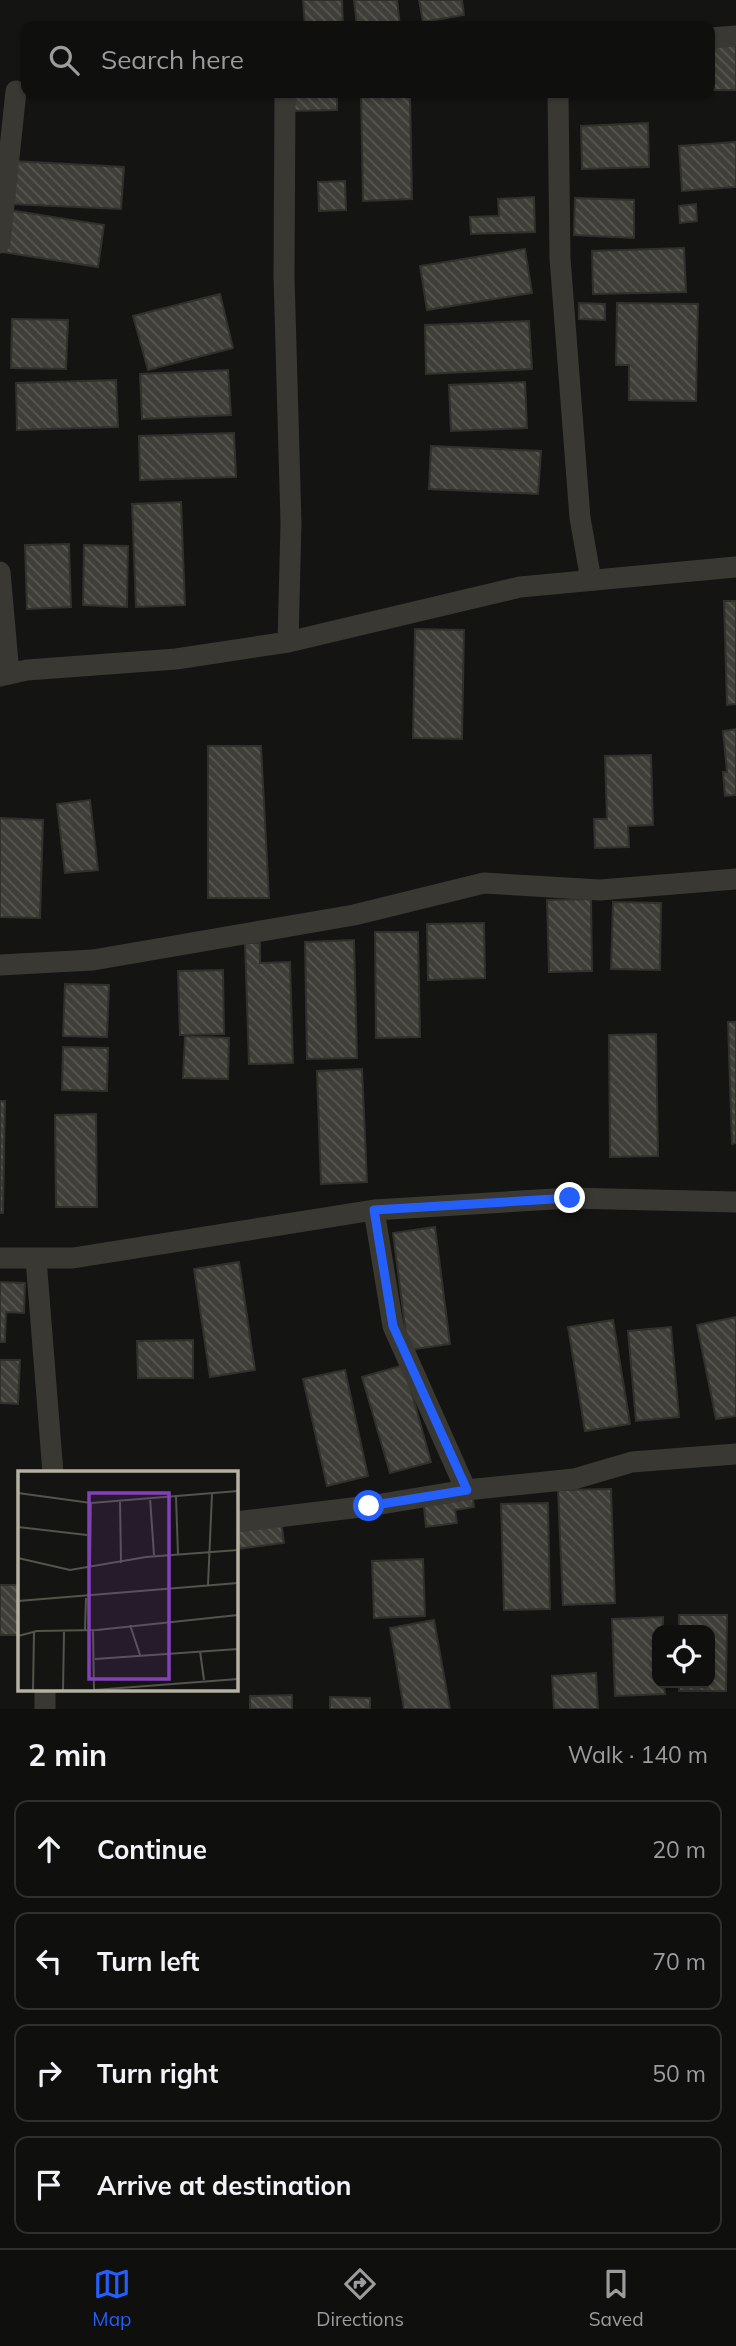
<!DOCTYPE html>
<meta charset="utf-8">
<style>
:root{--surface:#0f0f0e;--page:#181817;--text:#f1f3f6;--muted:#9b9c9e;--line:#2f2f2e;--accent:#245ffa}
body{margin:0;font-family:Mulish,sans-serif;background:var(--page);color:var(--text)}
.controls{position:absolute;right:21px;bottom:21px;display:grid;overflow:hidden;border-radius:14px;box-shadow:0 2px 5px #0004}
.controls button{width:63px;height:63px;display:grid;place-items:center;padding:0;border:0;border-bottom:2px solid var(--line);background:var(--surface);color:var(--text);font:35px sans-serif}
.stop{position:absolute;width:21px;height:21px;margin:-16px;border:5px solid #245ffa;border-radius:50%;background:#fff}
.stop.end{background:#245ffa;border-color:#fff;box-shadow:0 2px 7px #0008}
.list{margin:0;padding:0;list-style:none}
h2{display:flex;justify-content:space-between;align-items:center;height:91px;margin:0;padding:0 28px;font-size:30px}
h2 small{font-size:23px;font-weight:400;color:var(--muted)}
.list li{display:grid;grid-template-columns:46px 1fr auto;gap:21px;align-items:center;box-sizing:border-box;height:98px;margin:0 14px 14px;padding:0 14px;border:2px solid var(--line);border-radius:14px}
.list b{display:block;font-size:26px;white-space:nowrap}
.list em{font-size:23px;font-style:normal;color:var(--muted)}
.icon{flex:none;width:38px;height:38px;fill:none;stroke:currentColor;stroke-width:2;stroke-linecap:round;stroke-linejoin:round}
.map{position:relative;flex:none;width:736px;height:1709px;overflow:hidden}
.search{position:absolute;background:var(--surface);box-shadow:0 2px 5px #0004;left:21px;right:21px;top:21px;height:77px;display:flex;align-items:center;gap:18px;box-sizing:border-box;padding:0 24px;border-radius:14px;color:var(--muted);font-size:26px}
.sheet{height:539px;background:var(--surface)}
nav{display:flex;justify-content:space-around;align-items:center;box-sizing:border-box;height:98px;border-top:2px solid var(--line);background:var(--surface);font-size:19px;color:var(--muted)}
nav a{display:grid;justify-items:center;gap:4px}
nav .on{color:var(--accent)}
.map>svg:first-child{display:block}
.building{fill:url(#building-back-hatch);stroke:#30302c;stroke-width:2}
.lines{fill:none;stroke-linecap:round;stroke-linejoin:round}
.minor{stroke:#393833;stroke-width:21}
.route{stroke:#245ffa;stroke-width:9}
.inset-road{fill:none;stroke:#54534c;stroke-width:2}
.view{fill:#8440bb;fill-opacity:0.15;stroke:#8440bb;stroke-width:3.5}
.inset-edge{fill:none;stroke:#b5b1a3;stroke-width:3.5}
</style>
<div class="map">
<svg width="736" height="1709" viewBox="0 0 736 1709">
<defs>
<pattern id="building-back-hatch" width="6" height="6" patternUnits="userSpaceOnUse" patternTransform="scale(1.75)"><rect width="6" height="6" fill="#3f3e39"/><path d="M-1 5l2 2M0 0l6 6M5-1l2 2" fill="none" stroke="#585852"/></pattern>
</defs>
<rect width="100%" height="100%" fill="#141412"/>
<!-- building -->
<path class="building" d="M303,0H342L343,26H305Z
M354,0H397L400,26H357Z
M419,0H462L464,15L423,22Z
M736,45V90H710V46Z
M290,93H337V110L290,111Z
M361,93H410L412,199L363,201Z
M648,123L649,167L582,169L581,126Z
M736,142V187L682,191L679,146Z
M13,161L124,167L121,209L11,204Z
M345,181L346,210L319,211L318,182Z
M534,197L535,232L471,234L470,217L499,216L498,199Z
M575,198L634,200V238L574,235Z
M696,204L697,221L680,223L679,206Z
M9,210L104,225L98,267L2,252Z
M684,248L686,292L593,294L592,251Z
M525,249L532,293L427,310L420,266Z
M220,294L233,348L148,370L133,316Z
M579,303L605,304V320L579,319Z
M617,303L698,304L696,401L629,400V365H616Z
M12,319L68,320L66,369L11,368Z
M529,321L532,369L426,374L425,325Z
M228,370L231,415L142,419L140,374Z
M116,380L118,427L17,430L16,383Z
M525,382L527,428L451,431L449,385Z
M234,433L236,477L140,480L139,436Z
M431,446L541,451L538,494L429,489Z
M181,502L185,605L136,607L132,504Z
M69,544L71,607L27,609L25,545Z
M84,545L128,546L127,607L83,605Z
M724,601H736V704L727,705Z
M415,629L464,630L462,739L413,738Z
M736,729V795L725,796L723,772H727L723,731Z
M208,746H261L269,898H208Z
M651,755L653,825L628,826L629,847L595,848L594,819H607L605,756Z
M90,800L98,870L65,873L57,804Z
M0,818L43,820L40,918L0,917Z
M591,899L592,971L549,972L547,900Z
M613,902L661,903L660,970L611,969Z
M484,923L485,978L428,980L427,924Z
M375,932H418L420,1037L376,1038Z
M354,940L357,1058L307,1059L305,942Z
M245,943H260V963L290,962L293,1063L249,1064Z
M223,970L224,1034L180,1035L178,971Z
M65,984L109,985L107,1037L63,1036Z
M728,1022H736V1143L732,1144Z
M656,1034L658,1156L610,1157L609,1035Z
M185,1036L229,1038L228,1079L183,1078Z
M63,1047L108,1048L107,1091L62,1090Z
M362,1069L367,1182L321,1184L317,1071Z
M0,1101H5L3,1213H0Z
M96,1114L97,1207H56L55,1115Z
M435,1227L450,1344L408,1350L393,1233Z
M239,1262L255,1370L210,1377L194,1269Z
M0,1282L25,1283L24,1313L6,1312L5,1342H0Z
M736,1317V1416L716,1419L697,1325Z
M613,1320L630,1424L585,1431L568,1327Z
M671,1327L679,1417L636,1421L628,1331Z
M193,1340V1378H138L137,1341Z
M0,1360H20L18,1404L0,1403Z
M404,1365L431,1462L390,1473L362,1377Z
M345,1370L368,1476L327,1486L303,1379Z
M611,1489L615,1603L563,1605L558,1490Z
M472,1494L474,1507L455,1510L457,1523L426,1527L423,1499Z
M548,1503L550,1609L504,1610L501,1504Z
M281,1519L284,1543L237,1549L236,1525Z
M423,1559L425,1616L374,1618L372,1561Z
M0,1585H19V1635H0Z
M679,1615H727L726,1691H679V1683H710V1630H679Z
M663,1617V1630H657V1683H664L665,1694L615,1696L612,1619Z
M434,1620L450,1709H404L390,1628Z
M596,1673L598,1709H554L552,1676Z
M292,1695V1709H250V1696Z
M330,1697L370,1698V1709H330Z"/>
<g class="lines">
<!-- minor -->
<path class="minor" d="M710,38L736,36
M285,93L284,276L291,523L288,642
M558,93L560,258L580,518L591,580
M0,243L16,91
M0,572L9,674
M0,676L27,670L176,659L288,642L520,587L736,567
M0,965L93,960L354,915L484,883L600,890L736,879
M374,1210L393,1326L466,1490
M0,1258H73L374,1210L570,1198L736,1202
M36,1259L53,1473
M236,1522L369,1506L466,1490L574,1479L632,1462L736,1454
M45,1690V1709"/>
</g>
<g class="lines">
<!-- route -->
<path class="route" d="M369,1506L467,1490L393,1326L374,1210L570,1198"/>
</g>
<!-- overview -->
<g transform="translate(18 1471)">
<rect width="220" height="220" fill="#141412"/>
<path class="inset-road" d="M0,22L73,32L220,20M158,26L160,83M132,27L136,84M102,29L103,92M0,56L69,64M0,87L52,99L128,86L220,79M72,95L73,32M190,114L194,23M0,130L220,112M112,154L122,184M67,159L68,127M75,159L76,220M0,165L19,160L79,159L220,144M182,180L186,209M77,188L220,178M76,219L220,208M15,220L16,161M45,220L46,161"/>
<path class="view" d="M71,22H151V208H71Z"/>
<rect width="220" height="220" class="inset-edge"/>
</g>
</svg>
<div class="controls">
<button><svg class="icon" aria-label="locate" viewBox="0 0 24 24"><circle cx="12" cy="12" r="6"/><path d="M12 2v4M12 18v4M2 12h4M18 12h4"/></svg></button>
</div>
<div class="stop" style="left:369px;top:1506px"></div>
<div class="stop end" style="left:570px;top:1198px"></div>
<div class="search"><svg class="icon" aria-label="search" viewBox="0 0 24 24"><circle cx="10" cy="10" r="6"/><path d="M15 15l6 6"/></svg>Search here</div>
</div>
<section class="sheet">
<h2>2 min<small>Walk · 140 m</small></h2>
<ul class="list">
<li><svg class="icon" aria-label="ahead" viewBox="0 0 24 24"><path d="M12 20V5M6 11l6-6 6 6"/></svg><div><b>Continue</b></div><em>20 m</em></li>
<li><svg class="icon" aria-label="left" viewBox="0 0 24 24"><path d="M17 20v-9H6M10 6l-5 5 5 5"/></svg><div><b>Turn left</b></div><em>70 m</em></li>
<li><svg class="icon" aria-label="right" viewBox="0 0 24 24"><path d="M7 20v-9h11M14 6l5 5-5 5"/></svg><div><b>Turn right</b></div><em>50 m</em></li>
<li><svg class="icon" aria-label="arrive" viewBox="0 0 24 24"><path d="M6 21V4h12l-3 4 3 4H6"/></svg><div><b>Arrive at destination</b></div></li>
</ul>
</section>
<nav>
<a class="on"><svg class="icon" aria-label="map" viewBox="0 0 24 24"><path d="M3 6l6-2 6 2 6-2v14l-6 2-6-2-6 2zM9 4v14M15 6v14"/></svg>Map</a>
<a><svg class="icon" aria-label="directions" viewBox="0 0 24 24"><path d="M12 3l9 9-9 9-9-9zM9 14v-3h6M13 9l2 2-2 2"/></svg>Directions</a>
<a><svg class="icon" aria-label="saved" viewBox="0 0 24 24"><path d="M7 4h10v16l-5-4-5 4z"/></svg>Saved</a>
</nav>
